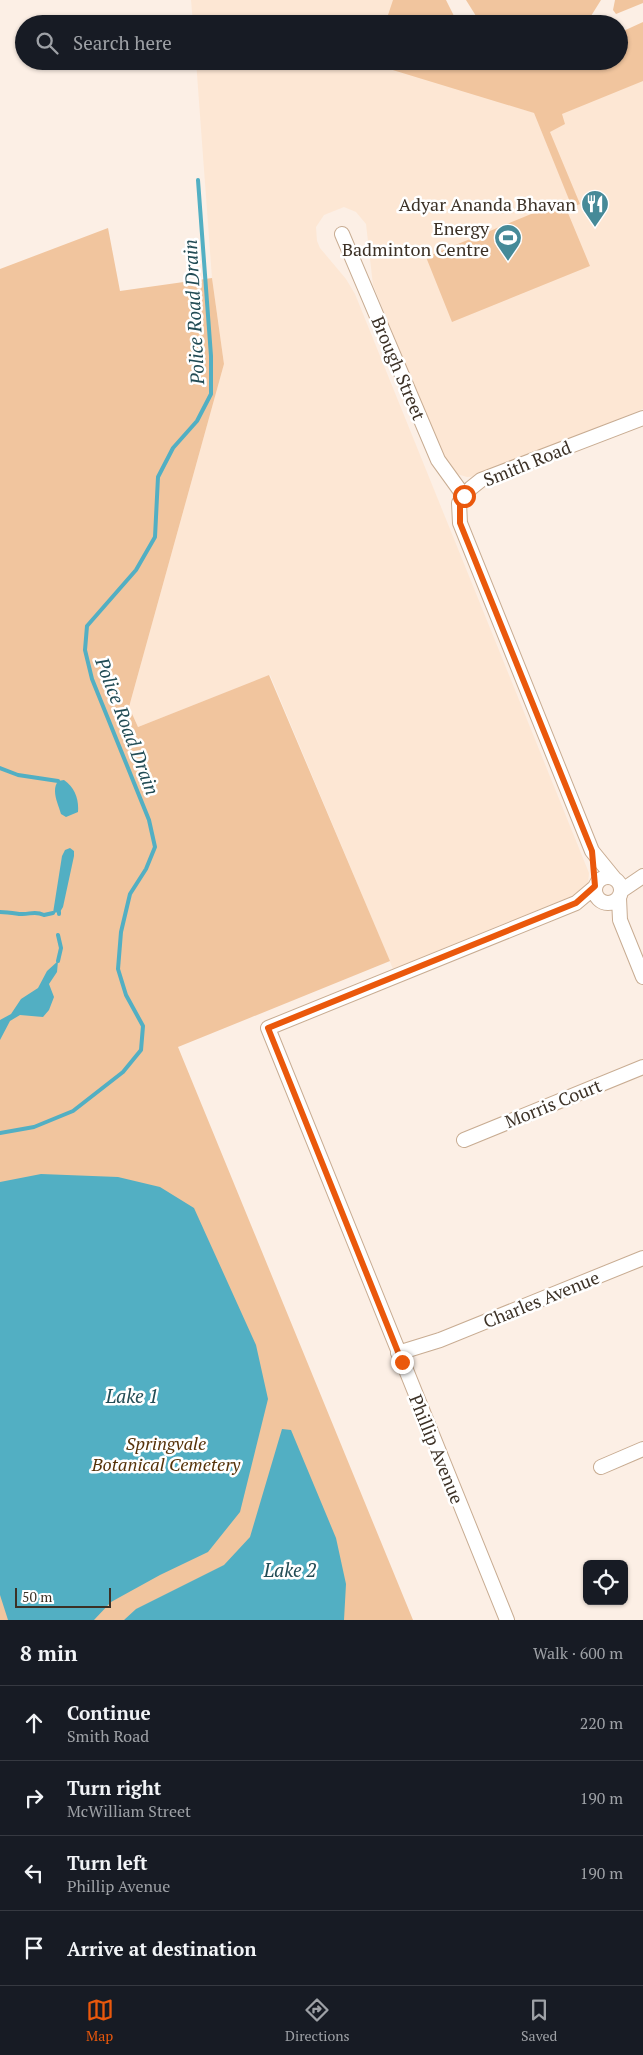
<!DOCTYPE html>
<meta charset="utf-8">
<style>
:root{--surface:#171b24;--page:#20242c;--text:#f1f3f6;--muted:#9ea1a6;--line:#363941;--accent:#ea580c}
body{margin:0;font-family:"PT Serif",serif;background:var(--page);color:var(--text)}
.controls{position:absolute;right:15px;bottom:15px;display:grid;overflow:hidden;border-radius:8px;box-shadow:0 1px 4px #0004}
.controls button{width:45px;height:45px;display:grid;place-items:center;padding:0;border:0;border-bottom:1px solid var(--line);background:var(--surface);color:var(--text);font:25px sans-serif}
.scale{position:absolute;left:15px;bottom:12px;width:96px;box-sizing:border-box;padding-left:5px;border:2px solid #3c3126;border-top:0;font-size:14px;line-height:18px;white-space:nowrap;color:#3c3126;-webkit-text-stroke:4px #fff;paint-order:stroke}
.stop{position:absolute;width:15px;height:15px;margin:-11px;border:4px solid #ea580c;border-radius:50%;background:#fff}
.stop.end{background:#ea580c;border-color:#fff;box-shadow:0 1px 5px #0008}
.list{margin:0;padding:0;list-style:none}
h2{display:flex;justify-content:space-between;align-items:center;height:65px;margin:0;padding:0 20px;font-size:21px}
h2 small{font-size:16px;font-weight:400;color:var(--muted)}
.list li{display:grid;grid-template-columns:32px 1fr auto;gap:15px;align-items:center;box-sizing:border-box;height:75px;padding:0 20px;border-top:1px solid var(--line)}
.list b{display:block;font-size:19px;white-space:nowrap}
.list p{margin:0;font-size:16px;white-space:nowrap;color:var(--muted)}
.list em{font-size:16px;font-style:normal;color:var(--muted)}
.icon{flex:none;width:28px;height:28px;fill:none;stroke:currentColor;stroke-width:2;stroke-linecap:round;stroke-linejoin:round}
.map{position:relative;flex:none;width:643px;height:1620px;overflow:hidden}
.search{position:absolute;background:var(--surface);box-shadow:0 1px 4px #0004;left:15px;right:15px;top:15px;height:55px;display:flex;align-items:center;gap:12px;box-sizing:border-box;padding:0 18px;border-radius:28px;color:var(--muted);font-size:19px}
.sheet{height:365px;background:var(--surface)}
nav{display:flex;justify-content:space-around;align-items:center;box-sizing:border-box;height:70px;border-top:1px solid var(--line);background:var(--surface);font-size:14px;color:var(--muted)}
nav a{display:grid;justify-items:center;gap:2px}
nav .on{color:var(--accent)}
.map>svg:first-child{display:block}
.built{fill:#fde7d4}
.green{fill:#f1c59e}
.water{fill:#52afc3}
.lines{fill:none;stroke-linecap:round;stroke-linejoin:round}
.stream{stroke:#52afc3;stroke-width:4}
.minor-casing{stroke:#c8ac92;stroke-width:16}
.minor{stroke:#fff;stroke-width:14}
.route{stroke:#ea580c;stroke-width:6}
.labels{text-anchor:middle;dominant-baseline:central;stroke-width:5;stroke-linejoin:round;paint-order:stroke}
.poi-label{font-size:18px;fill:#3c3126;stroke:#fff;text-anchor:end}
.street-label{font-size:18px;fill:#3c3126;stroke:#fff}
.park-label{font-size:18px;font-style:italic;fill:#563209;stroke:#fff}
.water-label{font-size:19px;font-style:italic;fill:#224c55;stroke:#fff}
</style>
<div class="map">
<svg width="643" height="1620" viewBox="0 0 643 1620">
<rect width="100%" height="100%" fill="#fcefe5"/>
<!-- built -->
<path class="built" d="M191,0H397L390,24H193Z
M196,61H379L534,113L580,225L550,150L548,129L566,108L643,77V409L478,476L467,477L457,474L444,459L373,285L366,224L356,212L344,207L324,215L316,227L317,241L320,248L346,279L355,294L589,873L588,884L577,894L393,969L270,675L138,727L129,707L224,364L212,278Z"/>
<!-- green -->
<path class="green" d="M393,0H446L458,24H385Z
M466,0H601L586,24H481Z
M615,0H643V3L616,14L613,10Z
M643,22V81L562,114L565,124L550,132L580,204L572,207L534,113L373,64V61H510L528,64L556,61H619V33Z
M563,201L590,266L452,322L426,257Z
M108,228L120,291L212,278L224,364L129,707L138,727L269,675L390,961L178,1047L413,1620H0V269Z"/>
<!-- water -->
<path class="water" d="M64,780C75,788 79,799 78,812L66,817L61,814C58,803 51,791 58,781Z
M70,848L74,851V856L63,907L60,912L53,913L62,856L65,850Z
M58,961L57,972L49,984L54,997L49,1010L43,1017L20,1015L10,1021L0,1040V1020L11,1014L21,999L38,988L47,971Z
M41,1174L118,1177L160,1187L194,1208L256,1345L268,1399L240,1512L208,1552L160,1575L111,1602L94,1620H8L0,1595V1182Z
M282,1429L291,1430L336,1538L346,1584L344,1620H124L136,1609L224,1565L250,1537Z"/>
<g class="lines">
<!-- stream -->
<path class="stream" d="M0,768L18,775L58,781
M0,912C7,912 13,913 20,914C30,915 34,910 44,915L53,913
M59,914V912
M58,935L61,948L58,961
M0,1133L34,1127L73,1111L123,1072L141,1050L143,1026L126,995L118,969L121,932L130,894L146,869L155,847L149,820L92,679L85,650L87,626L136,570L155,537L158,477L173,448L197,421L211,394V356L198,180"/>
<defs>
<path id="minor" d="M342,234L438,460L464,496
M595 890a13 13 0 1 1 26 0a13 13 0 1 1-26 0Z
M614,878L592,851L460,523L459,503L471,488L481,480L643,418
M621,891L643,876
M619,898L620,920L643,977
M464,1140L643,1067
M398,1353L440,1340L643,1258
M601,1467L643,1449
M507,1620L268,1028L576,903L595,887"/>
</defs>
<!-- minor casing -->
<use href="#minor" class="minor-casing"/>
<!-- minor -->
<use href="#minor" class="minor"/>
</g>
<g class="lines">
<!-- route -->
<path class="route" d="M402,1362L268,1028L576,903L595,886L592,851L460,523V503L464,496"/>
</g>
<!-- icons -->
<defs>
<symbol id="restaurant-pin" viewBox="-11 -11 22 30"><path d="M0 17L-7.5 6A9.5 9.5 0 1 1 7.5 6Z" fill="#468a98" stroke="#fff"/><path d="M-5-6h1v4h1v-4h1v4h1v-4h1v5L-1.5 .5V6h-2V.5L-5-1ZM5-6V6H3V1.5H1.5Q1.5-4 5-6Z" fill="#fff"/></symbol>
<symbol id="stadium-pin" viewBox="-11 -11 22 30"><path d="M0 17L-7.5 6A9.5 9.5 0 1 1 7.5 6Z" fill="#468a98" stroke="#fff"/><path d="M0-5a6.5 5 0 1 0 0 10a6.5 5 0 1 0 0-10ZM-3.5-1.8h7v3.6h-7Z" fill="#fff"/></symbol>
</defs>
<g fill-rule="evenodd">
<use href="#restaurant-pin" x="579" y="188" width="32" height="43"/>
<use href="#stadium-pin" x="492" y="222" width="32" height="43"/>
</g>
<g class="labels">
<!-- poi labels -->
<g class="poi-label">
<text x="576" y="204">Adyar Ananda Bhavan</text>
<text x="489" y="228">Energy<tspan x="489" dy="21">Badminton Centre</tspan></text>
</g>
<!-- street labels -->
<g class="street-label">
<text transform="translate(399 368) rotate(67)">Brough Street</text>
<text transform="translate(527 463) rotate(-22)">Smith Road</text>
<text transform="translate(553 1103) rotate(-22)">Morris Court</text>
<text transform="translate(541 1299) rotate(-22)">Charles Avenue</text>
<text transform="translate(437 1449) rotate(68)">Phillip Avenue</text>
</g>
<!-- park labels -->
<g class="park-label">
<text x="166" y="1443">Springvale<tspan x="166" dy="21">Botanical Cemetery</tspan></text>
</g>
<!-- water labels -->
<g class="water-label">
<text transform="translate(193 312) rotate(-93)">Police Road Drain</text>
<text transform="translate(128 726) rotate(69)">Police Road Drain</text>
<text x="132" y="1395">Lake 1</text>
<text x="290" y="1569">Lake 2</text>
</g>
</g>
</svg>
<div class="controls">
<button><svg class="icon" aria-label="locate" viewBox="0 0 24 24"><circle cx="12" cy="12" r="6"/><path d="M12 2v4M12 18v4M2 12h4M18 12h4"/></svg></button>
</div>
<div class="scale">50 m</div>
<div class="stop" style="left:464px;top:496px"></div>
<div class="stop end" style="left:402px;top:1362px"></div>
<div class="search"><svg class="icon" aria-label="search" viewBox="0 0 24 24"><circle cx="10" cy="10" r="6"/><path d="M15 15l6 6"/></svg>Search here</div>
</div>
<section class="sheet">
<h2>8 min<small>Walk · 600 m</small></h2>
<ul class="list">
<li><svg class="icon" aria-label="ahead" viewBox="0 0 24 24"><path d="M12 20V5M6 11l6-6 6 6"/></svg><div><b>Continue</b><p>Smith Road</p></div><em>220 m</em></li>
<li><svg class="icon" aria-label="right" viewBox="0 0 24 24"><path d="M7 20v-9h11M14 6l5 5-5 5"/></svg><div><b>Turn right</b><p>McWilliam Street</p></div><em>190 m</em></li>
<li><svg class="icon" aria-label="left" viewBox="0 0 24 24"><path d="M17 20v-9H6M10 6l-5 5 5 5"/></svg><div><b>Turn left</b><p>Phillip Avenue</p></div><em>190 m</em></li>
<li><svg class="icon" aria-label="arrive" viewBox="0 0 24 24"><path d="M6 21V4h12l-3 4 3 4H6"/></svg><div><b>Arrive at destination</b></div></li>
</ul>
</section>
<nav>
<a class="on"><svg class="icon" aria-label="map" viewBox="0 0 24 24"><path d="M3 6l6-2 6 2 6-2v14l-6 2-6-2-6 2zM9 4v14M15 6v14"/></svg>Map</a>
<a><svg class="icon" aria-label="directions" viewBox="0 0 24 24"><path d="M12 3l9 9-9 9-9-9zM9 14v-3h6M13 9l2 2-2 2"/></svg>Directions</a>
<a><svg class="icon" aria-label="saved" viewBox="0 0 24 24"><path d="M7 4h10v16l-5-4-5 4z"/></svg>Saved</a>
</nav>
